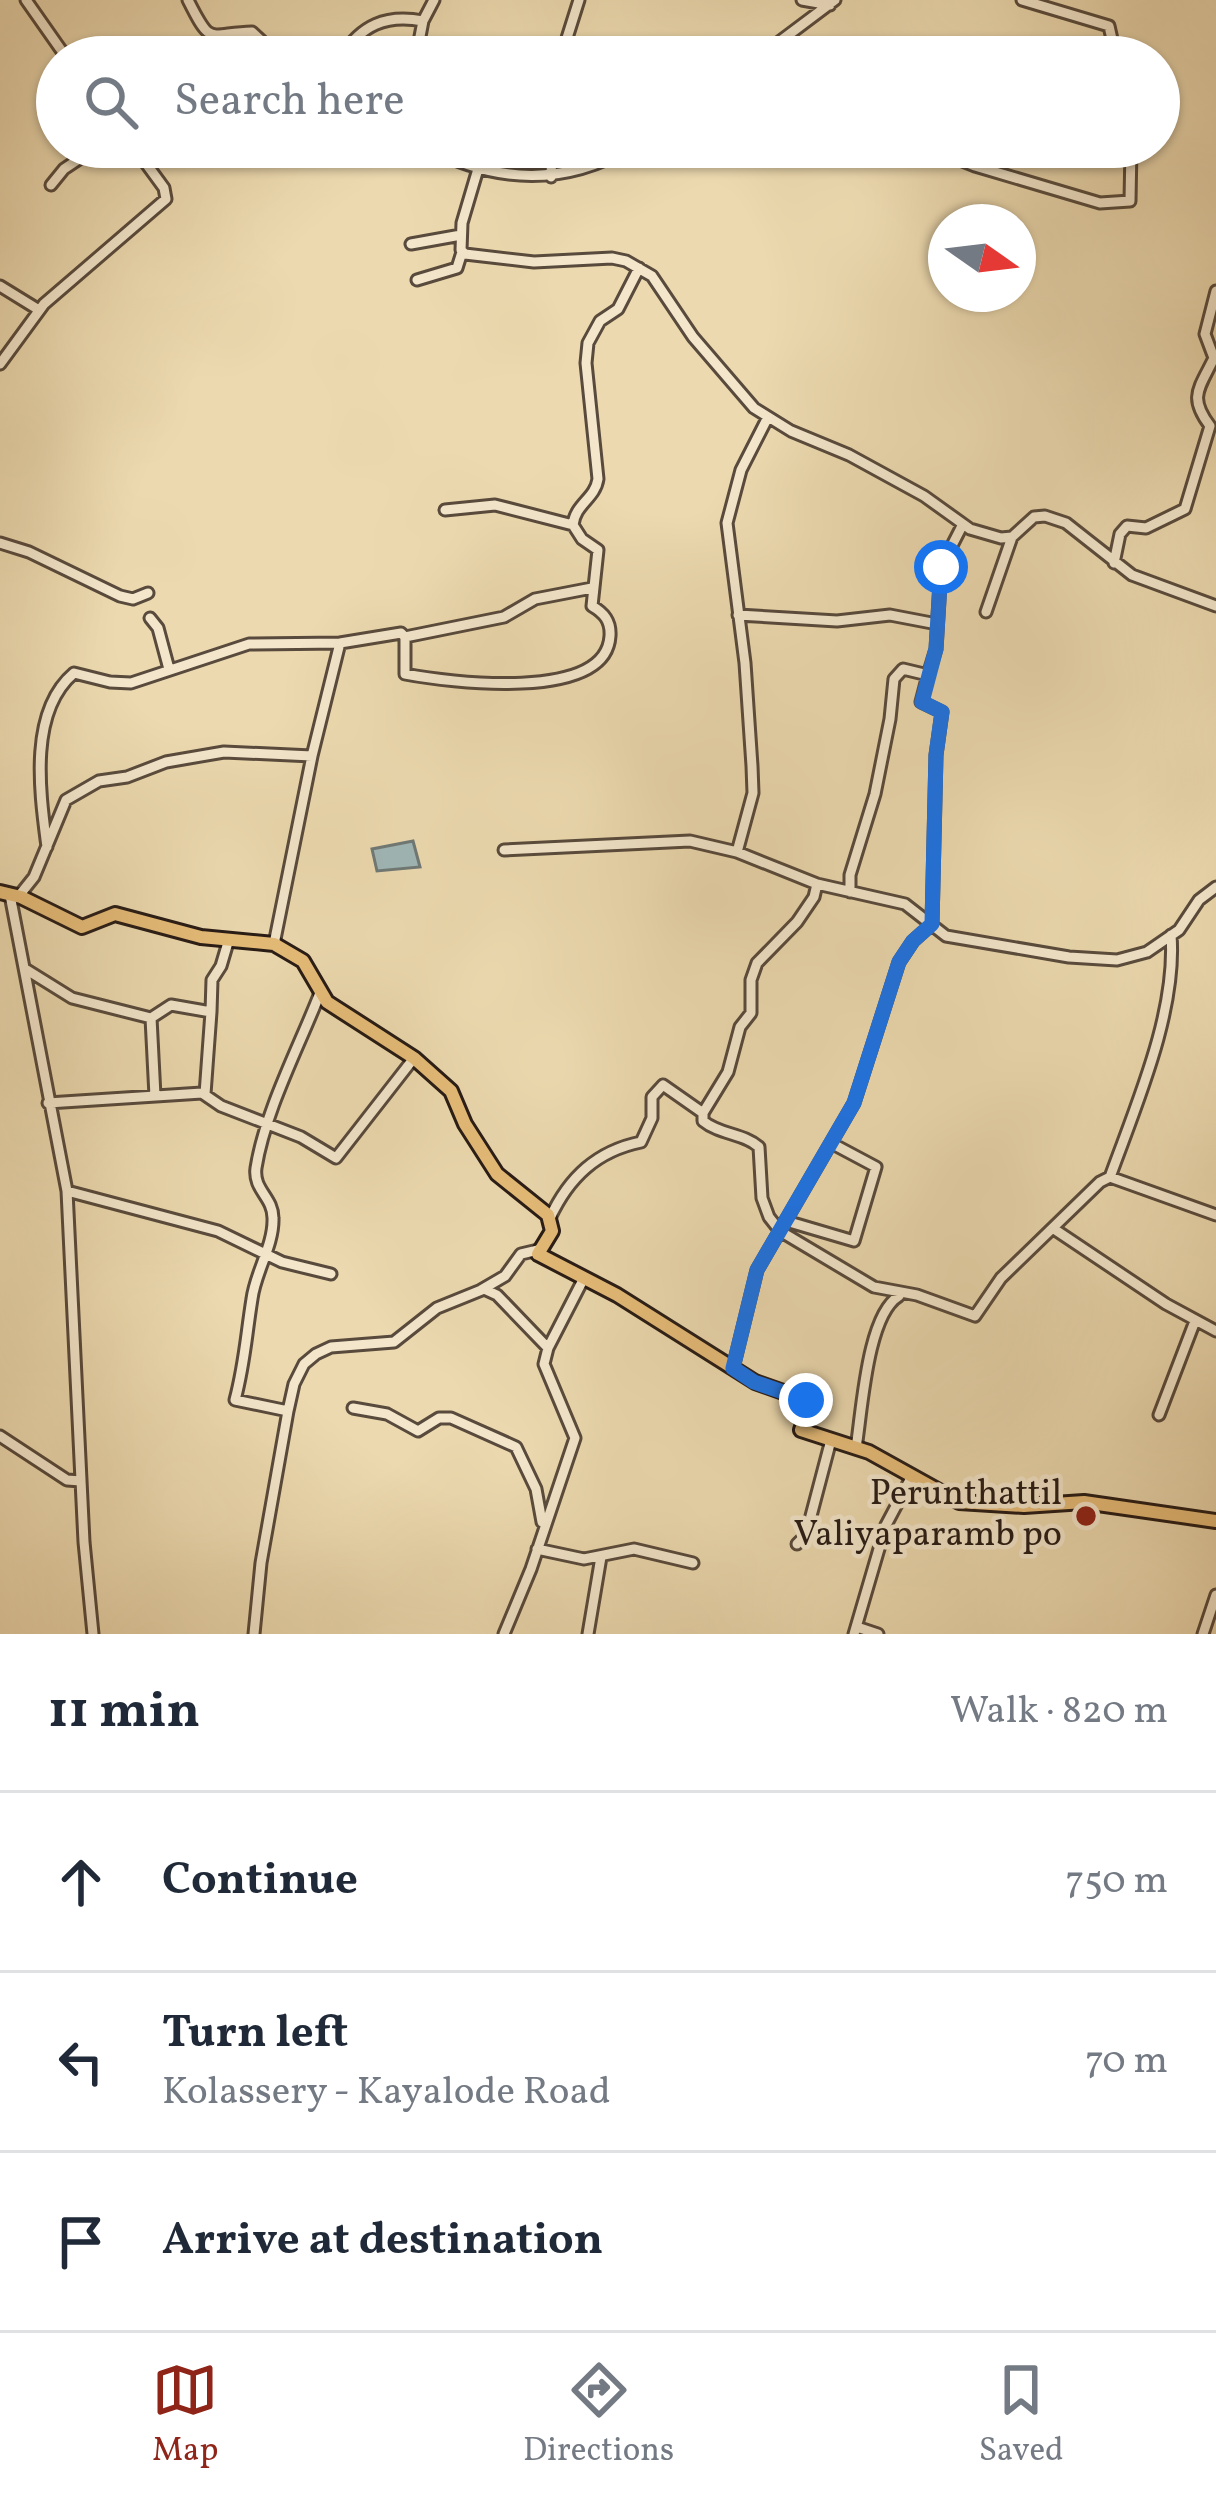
<!DOCTYPE html>
<meta charset="utf-8">
<style>
:root{--surface:#fff;--page:#f6f6f7;--text:#1f2937;--muted:#747a83;--line:#e0e1e3;--accent:#8f2418}
body{margin:0;font-family:Vollkorn,serif;background:var(--page);color:var(--text)}
.compass{position:absolute;left:928px;top:204px;width:108px;height:108px;border-radius:50%;background:var(--surface);box-shadow:0 3px 9px #0004;rotate:104deg}
.stop{position:absolute;width:36px;height:36px;margin:-27px;border:9px solid #1a73e8;border-radius:50%;background:#fff}
.stop.end{background:#1a73e8;border-color:#fff;box-shadow:0 3px 12px #0008}
.list{margin:0;padding:0;list-style:none}
h2{display:flex;justify-content:space-between;align-items:center;height:156px;margin:0;padding:0 48px;font-size:51px}
h2 small{font-size:39px;font-weight:400;color:var(--muted)}
.list li{display:grid;grid-template-columns:78px 1fr auto;gap:36px;align-items:center;box-sizing:border-box;height:180px;padding:0 48px;border-top:3px solid var(--line)}
.list b{display:block;font-size:45px;white-space:nowrap}
.list p{margin:0;font-size:39px;white-space:nowrap;color:var(--muted)}
.list em{font-size:39px;font-style:normal;color:var(--muted)}
.icon{flex:none;width:66px;height:66px;fill:none;stroke:currentColor;stroke-width:2;stroke-linecap:round;stroke-linejoin:round}
.map{position:relative;flex:none;width:1216px;height:1634px;overflow:hidden}
.search{position:absolute;background:var(--surface);box-shadow:0 3px 9px #0004;left:36px;right:36px;top:36px;height:132px;display:flex;align-items:center;gap:30px;box-sizing:border-box;padding:0 42px;border-radius:66px;color:var(--muted);font-size:45px}
.sheet{height:696px;background:var(--surface)}
nav{display:flex;justify-content:space-around;align-items:center;box-sizing:border-box;height:168px;border-top:3px solid var(--line);background:var(--surface);font-size:33px;color:var(--muted)}
nav a{display:grid;justify-items:center;gap:6px}
nav .on{color:var(--accent)}
.map>svg:first-child{display:block}
.water{fill:#9fb7b7;stroke:#6f7976;stroke-width:3}
.lines{fill:none;stroke-linecap:round;stroke-linejoin:round}
.minor-casing{stroke:#584a3c;stroke-width:15}
.major-casing{stroke:#271b15;stroke-width:18}
.minor{stroke:#f3e6cb;stroke-width:9}
.major{stroke:#e6bc78;stroke-width:12}
.route{stroke:#1a73e8;stroke-width:15}
.poi-dot{fill:#8f2418;stroke:#f3e6cb;stroke-width:4.5}
.labels{text-anchor:middle;dominant-baseline:central;stroke-width:9;stroke-linejoin:round;paint-order:stroke}
.poi-label{font-size:36px;fill:#271b15;stroke:#f3e6cb;text-anchor:end}
</style>
<div class="map">
<svg width="1216" height="1634" viewBox="0 0 1216 1634">
<rect width="100%" height="100%" fill="#ecd9af"/>
<filter id="stains"><feTurbulence type="fractalNoise" baseFrequency=".00167" numOctaves="4"/><feColorMatrix values="0 0 0 0 .2 0 0 0 0 .09 0 0 0 0 .02 0 0 0 .5 -.17"/></filter>
<radialGradient id="worn" r=".72"><stop offset=".6" stop-color="#630" stop-opacity="0"/><stop offset="1" stop-color="#630" stop-opacity=".3"/></radialGradient>
<!-- water -->
<path class="water" d="M413,841L420,867L377,871L372,849Z"/>
<g class="lines">
<defs>
<path id="minor" d="M26,0L66,57
M188,0C212,48 208,33 252,32L279,57
M802,0L830,5
M1022,0L1109,26L1116,57
M341,57C361,25 386,14 423,21L434,0
M416,57L423,21
M561,57L579,0
M759,57L835,0
M427,147C495,183 563,187 631,147
M928,147L975,166L1100,203L1130,201L1131,147
M478,169L462,223L461,250L465,254L534,262L612,258L626,261L652,276L693,337L754,408L791,431L849,455L924,496L970,529L1001,538L1012,537L1034,517L1045,516L1066,523L1132,575L1216,606
M551,177L552,147
M51,185L64,169L97,147
M411,244L461,235
M417,280L457,268L462,252
M0,286L39,310
M0,364L44,304L166,199L164,188L134,147
M445,510L495,505L573,525
M0,543L29,552L120,596L133,599L148,593
M1114,563L1120,534L1127,526L1146,528L1185,509L1210,426C1188,397 1199,389 1214,358L1205,334L1216,291
M986,612L1012,537
M738,615L837,621L890,615L937,624
M150,618L158,628L169,669
M405,637L504,617L535,599L592,588
M928,675L936,649L941,567L963,524
M47,847C40,793 28,712 74,673L110,682L131,683L249,644L340,643
M504,850L690,841L737,852L817,884L905,904L946,936L1069,957L1117,960L1147,952L1179,930L1199,900L1216,887
M737,852L753,793L752,766L745,663L727,523L741,470L768,417
M817,884L814,897L797,922L757,963L751,980V1013L740,1027L728,1072L703,1113V1121C720,1135 743,1133 759,1147L762,1198L769,1217L780,1231L874,1287L917,1295L975,1316L1001,1278L1100,1182L1110,1177C1136,1105 1177,1012 1171,935
M10,895L67,1191L84,1542L93,1634
M18,897L34,877L66,800L99,781L127,777L166,762L224,752L312,756
M274,944L312,756L340,643L401,633L405,637V674C447,682 606,703 610,636C611,621 604,613 592,606L598,550L582,539L573,525C575,504 595,499 598,479L586,363L588,343L600,321L618,309L639,268
M27,970L72,998L151,1018L155,1096
M211,1012L212,980L221,966L229,939
M151,1018L171,1005L211,1012L205,1094
M48,1103L202,1093L221,1106L301,1137L336,1158L414,1058
M1110,1177L1216,1215
M67,1191L218,1231L282,1262L331,1274
M550,1218C569,1177 597,1151 641,1142L652,1118V1097L663,1085L703,1113
M786,1221L854,1241L876,1167L831,1143
M1054,1229L1166,1304L1216,1331
M481,1290L505,1276L521,1254L538,1250
M733,1368L757,1270L854,1103L899,962L913,941L932,924L936,755L942,712L921,702L928,675L903,669L894,679L890,719L875,794L850,875V892
M353,1408L387,1414L418,1431L439,1418H451L516,1447L536,1489L542,1522
M288,1411L294,1384L304,1364L316,1354L331,1347L394,1342L437,1308L484,1289L497,1295L548,1348
M1159,1415L1195,1321
M0,1436L67,1480L81,1481
M856,1448C862,1411 867,1315 899,1296
M797,1544L806,1535L831,1440
M537,1549L584,1559L634,1549L693,1563
M857,1627L878,1634
M254,1634L261,1563L288,1411L235,1400C245,1362 246,1336 252,1299C255,1273 274,1245 273,1218C273,1197 253,1190 256,1168C265,1111 299,1047 320,993
M504,1634L531,1569L575,1438L544,1364L548,1348L584,1278
M588,1634L601,1557
M854,1634L886,1525L912,1476
M1203,1634L1216,1595"/>
<path id="major" d="M0,892L21,897L82,927L115,914L201,937L274,944L303,961L327,1002L414,1058L451,1091L465,1124L497,1174L548,1215L552,1231L538,1254L617,1295L755,1382L806,1400L808,1410L801,1430L869,1452L959,1502L1024,1506L1084,1502L1216,1521"/>
</defs>
<!-- minor casing -->
<use href="#minor" class="minor-casing"/>
<!-- major casing -->
<use href="#major" class="major-casing"/>
<!-- minor -->
<use href="#minor" class="minor"/>
<!-- major -->
<use href="#major" class="major"/>
</g>
<g class="lines">
<!-- route -->
<path class="route" d="M806,1400L754,1382L733,1368L757,1270L854,1103L899,962L913,941L932,924L936,755L942,712L922,702L936,649L941,567"/>
</g>
<!-- markers -->
<circle class="poi-dot" cx="1086" cy="1516" r="12"/>
<g class="labels">
<!-- poi labels -->
<g class="poi-label">
<text x="1062" y="1495">Perunthattil<tspan x="1062" dy="41">Valiyaparamb po</tspan></text>
</g>
</g>
<rect width="100%" height="100%" filter="url(#stains)"/>
<rect width="100%" height="100%" fill="url(#worn)"/>
</svg>
<svg class="compass" viewBox="-18 -18 36 36"><path d="M0-13l5 13h-10z" fill="#e53935"/><path d="M0 13l5-13h-10z" fill="#747a83"/></svg>
<div class="stop" style="left:941px;top:567px"></div>
<div class="stop end" style="left:806px;top:1400px"></div>
<div class="search"><svg class="icon" aria-label="search" viewBox="0 0 24 24"><circle cx="10" cy="10" r="6"/><path d="M15 15l6 6"/></svg>Search here</div>
</div>
<section class="sheet">
<h2>11 min<small>Walk · 820 m</small></h2>
<ul class="list">
<li><svg class="icon" aria-label="ahead" viewBox="0 0 24 24"><path d="M12 20V5M6 11l6-6 6 6"/></svg><div><b>Continue</b></div><em>750 m</em></li>
<li><svg class="icon" aria-label="left" viewBox="0 0 24 24"><path d="M17 20v-9H6M10 6l-5 5 5 5"/></svg><div><b>Turn left</b><p>Kolassery - Kayalode Road</p></div><em>70 m</em></li>
<li><svg class="icon" aria-label="arrive" viewBox="0 0 24 24"><path d="M6 21V4h12l-3 4 3 4H6"/></svg><div><b>Arrive at destination</b></div></li>
</ul>
</section>
<nav>
<a class="on"><svg class="icon" aria-label="map" viewBox="0 0 24 24"><path d="M3 6l6-2 6 2 6-2v14l-6 2-6-2-6 2zM9 4v14M15 6v14"/></svg>Map</a>
<a><svg class="icon" aria-label="directions" viewBox="0 0 24 24"><path d="M12 3l9 9-9 9-9-9zM9 14v-3h6M13 9l2 2-2 2"/></svg>Directions</a>
<a><svg class="icon" aria-label="saved" viewBox="0 0 24 24"><path d="M7 4h10v16l-5-4-5 4z"/></svg>Saved</a>
</nav>
